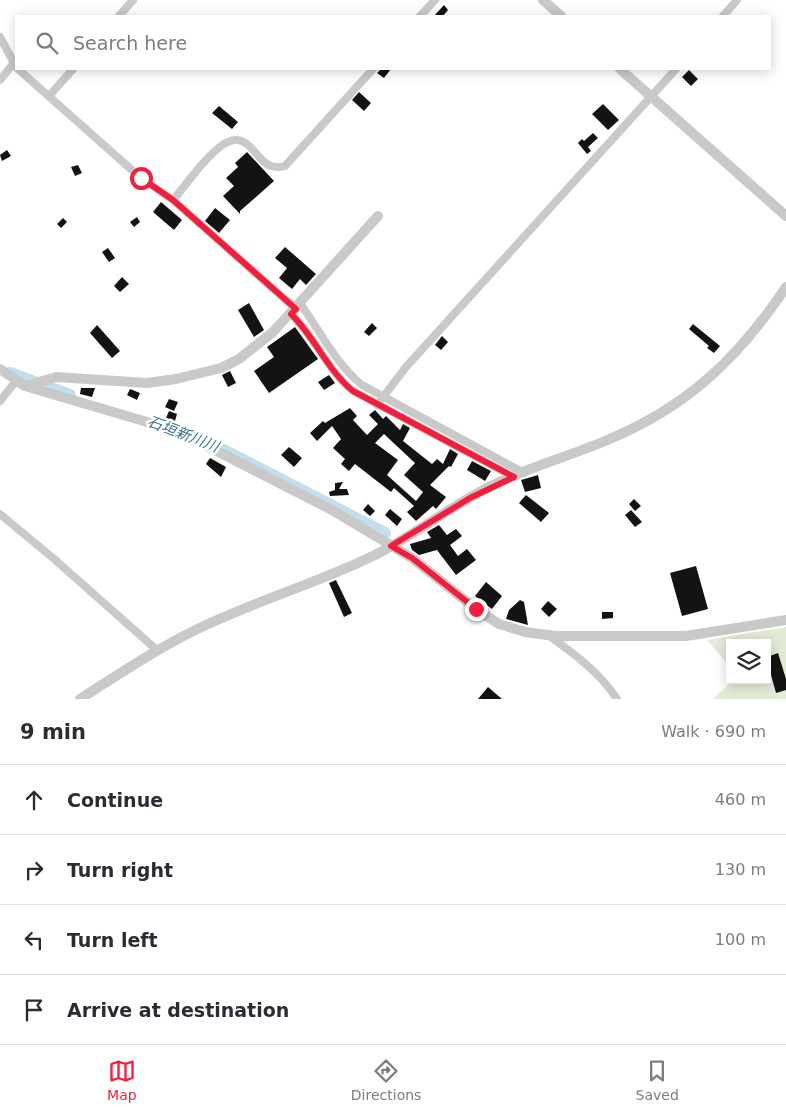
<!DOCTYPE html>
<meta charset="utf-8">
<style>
:root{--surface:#fff;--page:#f7f7f7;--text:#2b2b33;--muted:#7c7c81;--line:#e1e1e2;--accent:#f31e3b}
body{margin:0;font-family:"DejaVu Sans","Noto Sans JP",sans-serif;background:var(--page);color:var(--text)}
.controls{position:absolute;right:15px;bottom:15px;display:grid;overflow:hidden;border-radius:0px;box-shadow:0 2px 12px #0003}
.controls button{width:45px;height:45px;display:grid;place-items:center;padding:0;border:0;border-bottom:1px solid var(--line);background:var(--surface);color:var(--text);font:25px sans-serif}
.stop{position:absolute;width:15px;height:15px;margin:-11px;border:4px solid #f31e3b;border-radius:50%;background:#fff}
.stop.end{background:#f31e3b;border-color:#fff;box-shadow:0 1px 5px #0008}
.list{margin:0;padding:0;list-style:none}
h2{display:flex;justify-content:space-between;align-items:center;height:65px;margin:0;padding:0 20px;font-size:21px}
h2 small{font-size:16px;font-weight:400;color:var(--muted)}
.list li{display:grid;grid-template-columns:32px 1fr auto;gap:15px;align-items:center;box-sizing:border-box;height:70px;padding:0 20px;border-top:1px solid var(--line)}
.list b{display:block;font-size:19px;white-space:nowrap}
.list em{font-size:16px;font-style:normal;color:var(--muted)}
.icon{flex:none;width:28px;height:28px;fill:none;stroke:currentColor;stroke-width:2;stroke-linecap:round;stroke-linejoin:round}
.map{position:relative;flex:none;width:786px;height:699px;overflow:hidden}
.search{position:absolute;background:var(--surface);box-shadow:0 2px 12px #0003;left:15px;right:15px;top:15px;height:55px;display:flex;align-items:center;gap:12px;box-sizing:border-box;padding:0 18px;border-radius:0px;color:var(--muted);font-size:19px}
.sheet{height:345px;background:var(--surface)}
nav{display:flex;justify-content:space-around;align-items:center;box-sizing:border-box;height:70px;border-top:1px solid var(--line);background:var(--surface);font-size:14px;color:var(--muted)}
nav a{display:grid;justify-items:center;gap:2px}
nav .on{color:var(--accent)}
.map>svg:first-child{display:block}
.green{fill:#e3ebd7}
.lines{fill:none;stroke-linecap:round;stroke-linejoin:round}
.river{stroke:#c1dfed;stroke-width:12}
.building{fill:#131313;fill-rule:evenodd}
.minor{stroke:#c9c9c9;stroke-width:8}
.tertiary{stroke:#c9c9c9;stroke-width:10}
.route{stroke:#f31e3b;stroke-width:6}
.labels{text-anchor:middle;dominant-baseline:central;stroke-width:5;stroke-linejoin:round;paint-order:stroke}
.water-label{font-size:15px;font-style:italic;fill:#347493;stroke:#fff}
</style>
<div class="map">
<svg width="786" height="699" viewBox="0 0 786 699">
<rect width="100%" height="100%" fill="#fff"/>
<!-- green -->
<path class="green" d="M786,627V699H713L733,680H767V643H730V667L707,640Z"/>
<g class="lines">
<!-- river -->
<path class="river" d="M10,373L70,395
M214,445L385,533"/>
</g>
<!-- building -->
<path class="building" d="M444,5L448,10L443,16H434Z
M381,69H391L384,78L377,73Z
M689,70L698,79L691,86L682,77Z
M359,92L371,103L364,111L352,100Z
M603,104L619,120L608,130L592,114Z
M219,106L238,122L232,129L212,113Z
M593,133L598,138L588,147L591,151L587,154L578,143L582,139L584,141Z
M7,150L11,156L2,161L0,155Z
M247,152L274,181L240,211V214L223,196L234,186L226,178L238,167L235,163Z
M78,165L82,173L75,176L71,167Z
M161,202L182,220L174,230L153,212Z
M215,208L230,220L219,233L205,221Z
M137,217L140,222L134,227L130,222Z
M63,218L67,222L61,228L57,224Z
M285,247L316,274L306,285L300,279L292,289L279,278L287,268L275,258Z
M108,248L115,258L109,262L102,252Z
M122,277L129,284L120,292L114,286Z
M249,303L264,330L254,337L238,310Z
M372,323L377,328L369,336L364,332Z
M693,324L720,346L714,353L707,348L709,346L689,329Z
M97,325L120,351L112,358L90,333Z
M295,327L318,359L269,393L254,371L274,357L267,347Z
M442,336L448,342L441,350L435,345Z
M230,371L236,383L228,387L222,375Z
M329,375L335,383L324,390L318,382Z
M81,388H95L92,397L80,394Z
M130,389L140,393L137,400L127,395Z
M169,399L178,402L174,411L165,407Z
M350,408L357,416L353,420L367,435L378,424L369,415L375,410L383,419L386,416L400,430L403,424L410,428L403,441L432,464L437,459L443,464L450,449L458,454L451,467L449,466L430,485L446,497L436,509L433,506L416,521L407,512L414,506L394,488L391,492L355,464L349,471L341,464L345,459L333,448L341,439L332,426L317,441L310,433L323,421L325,423ZM384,434L415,463L404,475L423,492L416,501L387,475L398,460L375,443Z
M169,411L177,414L175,421L166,418Z
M289,447L302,458L294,467L281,455Z
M210,458L226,467L221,477L206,464Z
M472,461L491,471L485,481L467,470Z
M538,475L541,488L525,492L521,480Z
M343,482L339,489H347L349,495L330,496L329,492L335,490V483Z
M526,495L549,513L541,522L519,503Z
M634,499L641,506L635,511L629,504Z
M368,504L375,511L370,516L363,510Z
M390,509L402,519L397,526L385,515Z
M631,510L642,522L635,527L625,515Z
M439,525L447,535L456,529L462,536L450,545L458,556L467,549L476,560L456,575L437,550L419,555L412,550L410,544L431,538L427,532Z
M696,566L708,609L682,616L670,573Z
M336,580L352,613L344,617L329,583Z
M486,582L502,596L492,609L475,596Z
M520,600L524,602L528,625L506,619L509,610Z
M548,601L557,609L549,617L541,609Z
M602,612H613V618L602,619Z
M778,653L786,679V690L776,693L770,671L767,672V657Z
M488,687L502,699H478Z"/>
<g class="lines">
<!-- minor -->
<path class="minor" d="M119,16L133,0
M420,16L435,0
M723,16L737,0
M0,37L16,67
M18,69L141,178L173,200L296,309
M0,80L13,64
M49,96L73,69
M173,200C186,185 212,147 230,141C255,133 257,175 285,166L373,69
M300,303C319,330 336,364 362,385L524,473
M291,314C315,337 327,370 353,391L514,477
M0,401L16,381
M377,405L406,367L676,69
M0,514L53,558L158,651
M549,636C575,654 600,673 617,699"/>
<!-- tertiary -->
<path class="tertiary" d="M543,0L561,16
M620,69L786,216
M0,369L25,386L164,427L207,446L332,510L412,558L476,609L499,624L525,632L555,636H686L786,620
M26,386L56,377L147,383L176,379L221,368L239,359L273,332L378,216
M80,699C121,673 162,645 206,625C261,599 320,582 375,555C415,535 449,507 489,487C526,468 567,457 605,441C686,408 738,359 786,287"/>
</g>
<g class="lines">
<!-- route -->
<path class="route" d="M141,178L173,200L296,309L291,314C315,337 327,370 353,391L514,477L470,498L391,546L412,558L476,609"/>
</g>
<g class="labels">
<!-- water labels -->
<g class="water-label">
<text transform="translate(183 434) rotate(21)">石垣新川川</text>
</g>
</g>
</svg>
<div class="controls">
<button><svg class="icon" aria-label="layers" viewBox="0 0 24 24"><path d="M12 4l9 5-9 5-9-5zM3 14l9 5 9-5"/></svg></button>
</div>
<div class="stop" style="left:141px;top:178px"></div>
<div class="stop end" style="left:476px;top:609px"></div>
<div class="search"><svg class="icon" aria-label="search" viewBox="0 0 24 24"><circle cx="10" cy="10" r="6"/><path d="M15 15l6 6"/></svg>Search here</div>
</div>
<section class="sheet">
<h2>9 min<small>Walk · 690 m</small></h2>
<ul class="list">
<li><svg class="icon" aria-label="ahead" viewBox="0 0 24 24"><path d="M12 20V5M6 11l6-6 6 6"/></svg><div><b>Continue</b></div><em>460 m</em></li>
<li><svg class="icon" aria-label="right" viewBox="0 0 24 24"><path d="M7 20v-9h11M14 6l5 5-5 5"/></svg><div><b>Turn right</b></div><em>130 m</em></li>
<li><svg class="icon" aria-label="left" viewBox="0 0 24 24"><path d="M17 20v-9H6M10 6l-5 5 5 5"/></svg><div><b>Turn left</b></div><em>100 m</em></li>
<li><svg class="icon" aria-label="arrive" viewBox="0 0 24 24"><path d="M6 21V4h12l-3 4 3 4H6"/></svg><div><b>Arrive at destination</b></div></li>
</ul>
</section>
<nav>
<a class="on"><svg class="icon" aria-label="map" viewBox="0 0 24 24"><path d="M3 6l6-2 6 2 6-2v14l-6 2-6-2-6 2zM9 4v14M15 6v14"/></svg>Map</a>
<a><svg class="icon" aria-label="directions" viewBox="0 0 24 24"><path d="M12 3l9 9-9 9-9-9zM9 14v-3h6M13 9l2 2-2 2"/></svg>Directions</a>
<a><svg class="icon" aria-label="saved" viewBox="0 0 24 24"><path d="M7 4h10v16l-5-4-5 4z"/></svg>Saved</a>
</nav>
